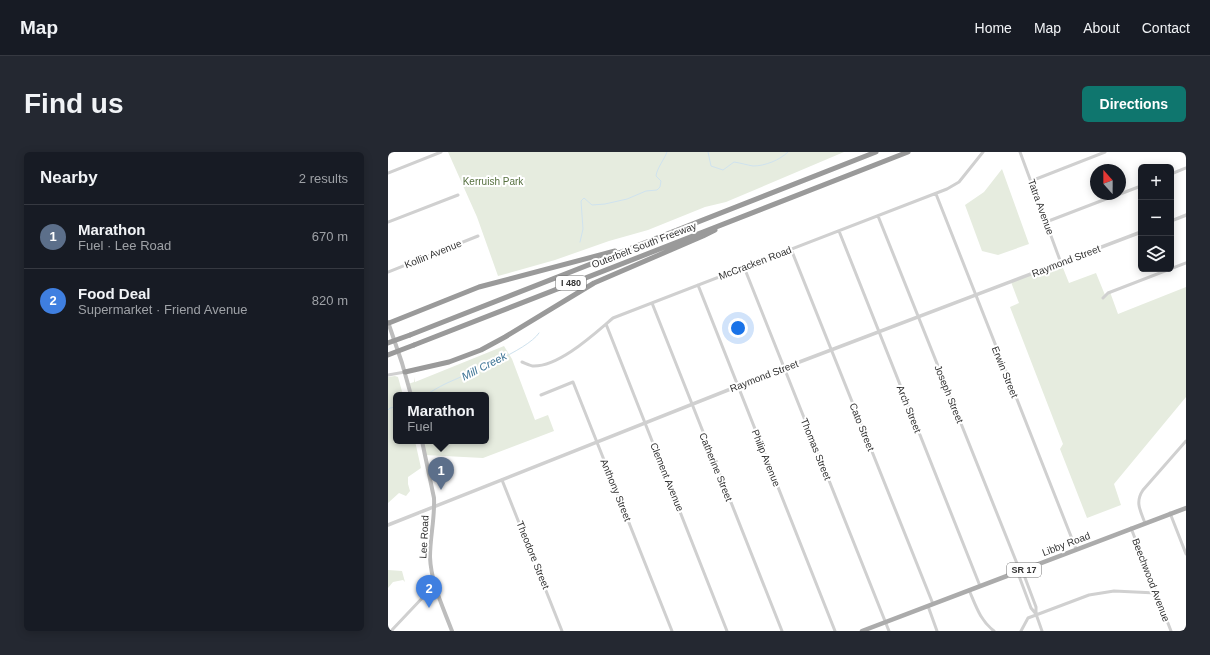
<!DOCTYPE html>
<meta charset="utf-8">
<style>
:root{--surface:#171b24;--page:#242831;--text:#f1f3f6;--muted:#9ea1a6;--line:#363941;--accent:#0f766e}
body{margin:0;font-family:Arial,sans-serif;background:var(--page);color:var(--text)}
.controls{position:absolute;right:12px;top:12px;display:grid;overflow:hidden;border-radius:6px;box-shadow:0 2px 10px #0003}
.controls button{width:36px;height:36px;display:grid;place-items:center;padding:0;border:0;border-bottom:1px solid var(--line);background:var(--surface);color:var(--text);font:20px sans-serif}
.compass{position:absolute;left:702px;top:12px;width:36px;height:36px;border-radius:50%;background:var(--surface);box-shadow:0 2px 10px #0003;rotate:339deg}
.you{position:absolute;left:350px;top:176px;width:14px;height:14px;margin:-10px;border:3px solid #fff;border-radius:50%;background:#1a73e8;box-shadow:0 0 0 6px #1a73e833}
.badge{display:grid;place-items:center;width:26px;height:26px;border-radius:50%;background:var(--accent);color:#fff;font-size:13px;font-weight:700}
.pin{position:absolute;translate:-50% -33px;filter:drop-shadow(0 1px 2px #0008)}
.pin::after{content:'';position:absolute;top:21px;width:14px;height:12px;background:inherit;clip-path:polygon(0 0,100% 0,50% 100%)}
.popup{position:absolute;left:5px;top:240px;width:96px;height:52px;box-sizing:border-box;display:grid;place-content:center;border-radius:6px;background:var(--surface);filter:drop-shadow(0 1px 3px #0005);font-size:13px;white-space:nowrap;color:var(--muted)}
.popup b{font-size:15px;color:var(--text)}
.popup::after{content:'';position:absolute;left:50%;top:100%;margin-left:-8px;border:8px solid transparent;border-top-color:var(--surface)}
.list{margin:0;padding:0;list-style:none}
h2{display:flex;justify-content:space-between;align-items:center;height:52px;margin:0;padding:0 16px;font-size:17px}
h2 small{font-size:13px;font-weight:400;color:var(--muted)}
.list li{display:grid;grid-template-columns:26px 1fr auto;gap:12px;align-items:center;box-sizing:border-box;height:64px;padding:0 16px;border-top:1px solid var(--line)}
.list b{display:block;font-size:15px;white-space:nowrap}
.list p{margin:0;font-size:13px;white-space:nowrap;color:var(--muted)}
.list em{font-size:13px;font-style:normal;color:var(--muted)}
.icon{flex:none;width:22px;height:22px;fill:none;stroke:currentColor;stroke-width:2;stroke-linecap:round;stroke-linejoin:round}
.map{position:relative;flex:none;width:798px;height:479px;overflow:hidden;border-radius:6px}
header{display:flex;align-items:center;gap:24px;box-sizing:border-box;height:56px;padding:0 20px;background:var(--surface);border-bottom:1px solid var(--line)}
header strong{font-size:19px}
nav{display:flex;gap:22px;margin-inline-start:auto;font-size:14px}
.intro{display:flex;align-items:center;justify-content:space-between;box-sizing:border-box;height:96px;padding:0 24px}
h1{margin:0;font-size:28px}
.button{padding:10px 18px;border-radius:6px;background:var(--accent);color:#fff;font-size:14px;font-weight:700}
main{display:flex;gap:24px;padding:0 24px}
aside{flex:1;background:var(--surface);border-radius:6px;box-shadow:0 2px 10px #0003}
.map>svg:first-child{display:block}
.green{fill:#e6ecdf}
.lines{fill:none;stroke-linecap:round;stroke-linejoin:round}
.stream{stroke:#cfe2ee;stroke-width:1}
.minor{stroke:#d0d0d0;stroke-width:3}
.tertiary{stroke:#d0d0d0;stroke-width:3.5}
.secondary{stroke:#bdbdbd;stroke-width:4}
.primary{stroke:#ababab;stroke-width:4.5}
.motorway{stroke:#9a9a9a;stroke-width:5}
.motorway-bridge{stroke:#9a9a9a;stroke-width:5}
.labels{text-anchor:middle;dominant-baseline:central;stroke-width:4;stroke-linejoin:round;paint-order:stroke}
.shield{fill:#fff;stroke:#707070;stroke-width:1}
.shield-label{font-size:9px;font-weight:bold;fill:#333}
.park-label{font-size:10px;fill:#56703f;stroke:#fff}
.street-label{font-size:10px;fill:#333;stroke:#fff}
.water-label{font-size:11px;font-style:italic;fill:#3f7597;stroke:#fff}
</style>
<header>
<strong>Map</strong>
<nav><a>Home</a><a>Map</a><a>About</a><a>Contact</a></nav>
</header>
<div class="intro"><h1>Find us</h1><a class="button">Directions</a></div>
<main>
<aside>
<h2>Nearby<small>2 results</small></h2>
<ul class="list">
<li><span class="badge" style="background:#5c6f8a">1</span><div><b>Marathon</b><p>Fuel · Lee Road</p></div><em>670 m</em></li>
<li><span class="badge" style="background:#3f7fe0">2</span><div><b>Food Deal</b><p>Supermarket · Friend Avenue</p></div><em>820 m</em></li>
</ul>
</aside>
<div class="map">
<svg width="798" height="479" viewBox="0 0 798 479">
<rect width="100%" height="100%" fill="#fff"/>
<!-- green -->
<path class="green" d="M60,0H456L338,50L317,55L260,78L221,89L167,108L110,124L89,65Z
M614,17L641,92L610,103L594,99L577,53L596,40Z
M673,111L681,131L708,121L717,143L722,140L730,162L798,135V245L726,332L733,353L699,366L672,297L675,292L622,155L631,151L623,130Z
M116,194L124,207L147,268L160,263L166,279L95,306L37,303L34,289H98V243H23L20,232L26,230V225L27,230Z
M7,224L10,225L15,243H8V289H27L33,316L20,325V332L22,339L18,344L11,341L0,351V225Z
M0,418L14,419L17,430L15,428L5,430L0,436Z"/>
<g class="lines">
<!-- stream -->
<path class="stream" d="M320,0L323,14L335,18L346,10C353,11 359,13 365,14C377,14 392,8 400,0
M192,90L195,77L193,49L196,46L204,53L217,52L239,47L258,39L269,38L272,35L273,29L268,24C269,16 276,8 279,0
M38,243C44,239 51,235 57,232C78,222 139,199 151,181
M0,258L2,256L8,255"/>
<!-- minor -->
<path class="minor" d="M632,0L673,111
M0,21L53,0
M783,22L798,16
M643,29L717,0
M548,42L688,397
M732,42L753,34
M490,64L632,419L636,423L648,455V462
M0,70L70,43
M658,70L731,42
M451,79L592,434
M403,97L545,452
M356,115L501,479
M0,120L90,84
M310,133L447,479
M715,146L720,141L798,111
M264,151L394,479
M218,172L339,479
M134,210C137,211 142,214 146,214C172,214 206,182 225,166L559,37L571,30L595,0
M0,223L17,220
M153,243L185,230L284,479
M114,328L174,479
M782,361L798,402
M757,371C752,358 747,350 755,338L798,289
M743,376L783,479
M632,419L631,424L643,456L648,462L654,479
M581,438C588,454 592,468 606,479
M540,454L549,479
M3,479L38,442L48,435
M633,479L640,466L701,443L726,439L768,441"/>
<!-- tertiary -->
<path class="tertiary" d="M783,69L798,63
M0,373L393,217L753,80"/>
<!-- secondary -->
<path class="secondary" d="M0,170L14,211L23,243
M34,289L46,346C47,366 42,385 42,405C43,431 55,455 64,479"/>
<!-- primary -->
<path class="primary" d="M474,479L798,356"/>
<!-- motorway -->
<path class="motorway" d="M1,171L91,135L227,99
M22,183L488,0
M26,193L520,0
M17,220L61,210L93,198L117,185L206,131L315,84L327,78"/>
<!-- motorway-bridge -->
<path class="motorway-bridge" d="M0,191L22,183
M0,203L26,193"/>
</g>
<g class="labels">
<!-- shield labels -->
<g class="shield">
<rect x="168" y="124" width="30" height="14" rx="3"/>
<rect x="619" y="411" width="34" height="14" rx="3"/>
</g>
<g class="shield-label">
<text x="183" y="131">I 480</text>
<text x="636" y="418">SR 17</text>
</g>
<!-- park labels -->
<g class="park-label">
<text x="105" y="29">Kerruish Park</text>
</g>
<!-- street labels -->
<g class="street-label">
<text transform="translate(653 55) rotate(70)">Tatra Avenue</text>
<text transform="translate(256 93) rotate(-21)">Outerbelt South Freeway</text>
<text transform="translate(45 102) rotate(-22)">Kollin Avenue</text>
<text transform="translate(678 109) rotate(-21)">Raymond Street</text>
<text transform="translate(367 111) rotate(-21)">McCracken Road</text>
<text transform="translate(617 220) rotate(68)">Erwin Street</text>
<text transform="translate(376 224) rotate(-21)">Raymond Street</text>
<text transform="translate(561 242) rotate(68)">Joseph Street</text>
<text transform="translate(521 257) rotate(68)">Arch Street</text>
<text transform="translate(474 275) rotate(68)">Cato Street</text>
<text transform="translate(428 297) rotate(68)">Thomas Street</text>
<text transform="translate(378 306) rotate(68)">Philip Avenue</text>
<text transform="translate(328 315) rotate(68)">Catherine Street</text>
<text transform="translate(279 325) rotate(68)">Clement Avenue</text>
<text transform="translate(228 338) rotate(68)">Anthony Street</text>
<text transform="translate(36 385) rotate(-87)">Lee Road</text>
<text transform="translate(678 392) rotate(-21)">Libby Road</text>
<text transform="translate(145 403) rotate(68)">Theodore Street</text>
<text transform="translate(763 428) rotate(69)">Beechwood Avenue</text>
</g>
<!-- water labels -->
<g class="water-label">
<text transform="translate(96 214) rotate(-27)">Mill Creek</text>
</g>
</g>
</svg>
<div class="controls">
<button>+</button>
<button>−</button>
<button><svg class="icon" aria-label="layers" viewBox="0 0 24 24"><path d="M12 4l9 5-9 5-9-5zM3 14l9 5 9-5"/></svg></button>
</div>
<svg class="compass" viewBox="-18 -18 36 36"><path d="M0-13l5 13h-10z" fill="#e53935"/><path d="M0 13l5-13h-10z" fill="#9ea1a6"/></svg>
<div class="you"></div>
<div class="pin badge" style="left:53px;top:338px;background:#5c6f8a">1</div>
<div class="popup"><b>Marathon</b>Fuel</div>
<div class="pin badge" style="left:41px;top:456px;background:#3f7fe0">2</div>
</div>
</main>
